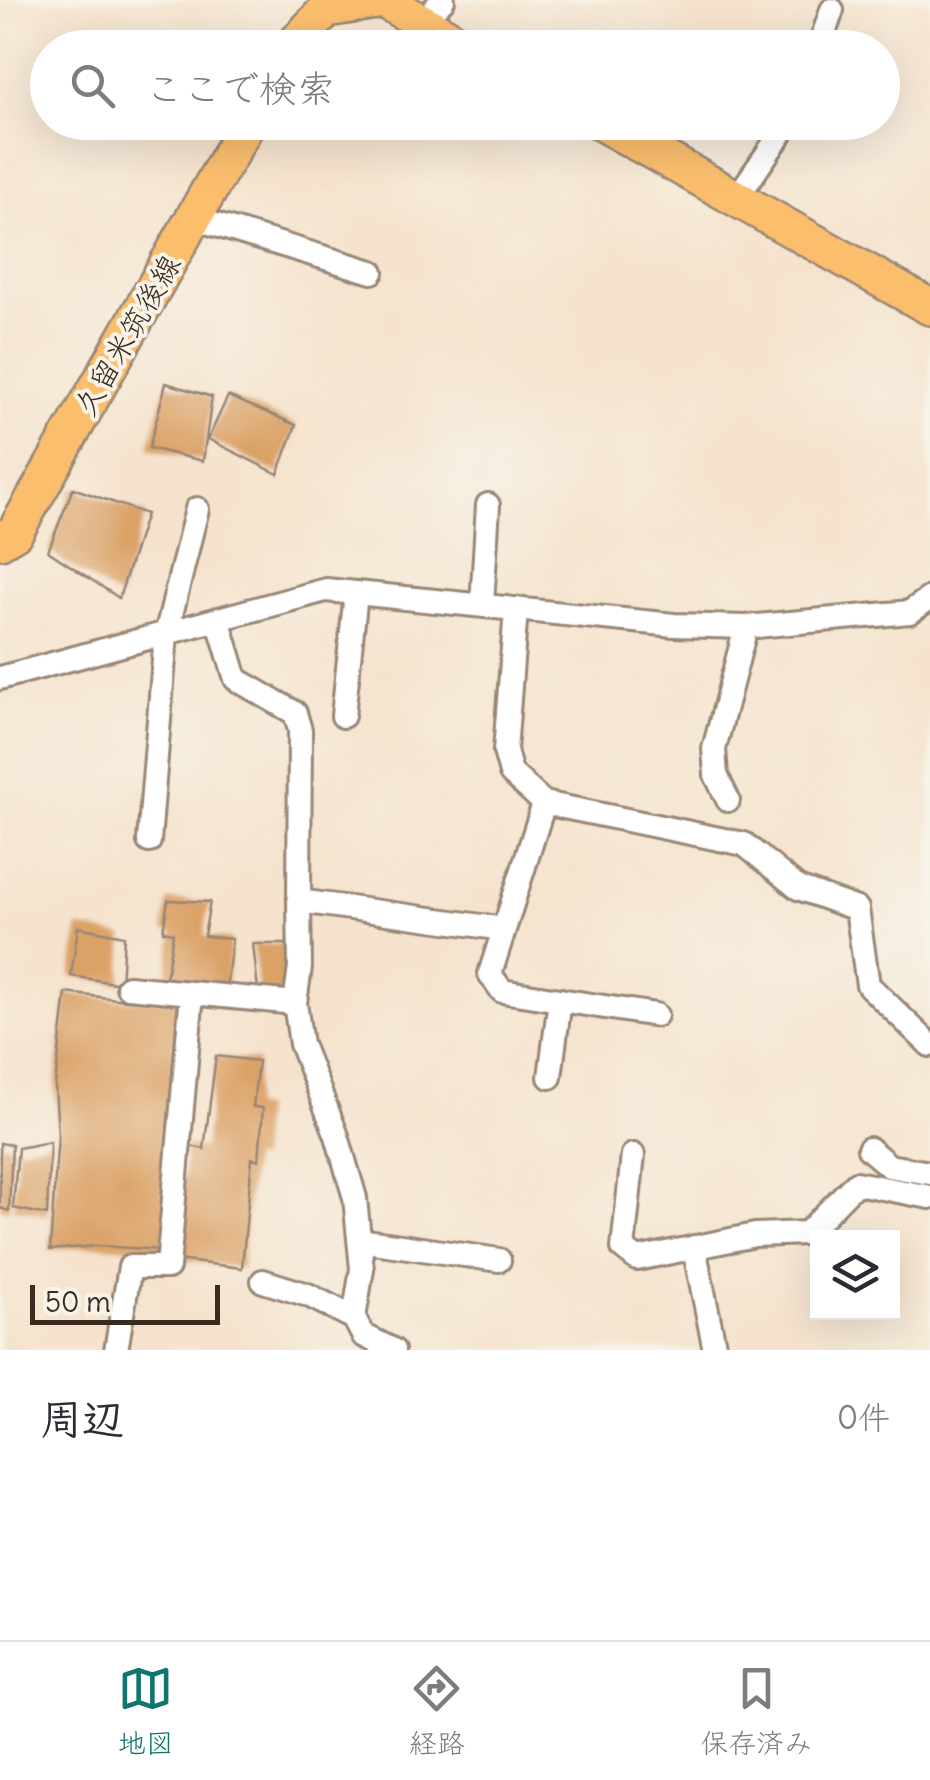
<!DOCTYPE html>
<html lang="ja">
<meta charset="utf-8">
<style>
:root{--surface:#fff;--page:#f2f2f3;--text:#2b2b33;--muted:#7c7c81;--line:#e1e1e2;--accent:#0f766e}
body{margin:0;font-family:Delius,"Klee One",sans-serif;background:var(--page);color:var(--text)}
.controls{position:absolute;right:30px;bottom:30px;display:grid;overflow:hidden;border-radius:0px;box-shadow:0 10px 40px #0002}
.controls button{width:90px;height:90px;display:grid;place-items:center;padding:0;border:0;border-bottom:2px solid var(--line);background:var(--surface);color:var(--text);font:50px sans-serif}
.scale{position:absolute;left:30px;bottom:25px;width:190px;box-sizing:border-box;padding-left:10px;border:5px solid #3b2a1e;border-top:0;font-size:28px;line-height:35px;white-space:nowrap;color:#3b2a1e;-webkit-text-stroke:8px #f7f3e8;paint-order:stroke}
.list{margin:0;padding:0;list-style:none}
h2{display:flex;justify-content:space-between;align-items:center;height:130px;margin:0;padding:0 40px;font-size:42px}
h2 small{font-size:32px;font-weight:400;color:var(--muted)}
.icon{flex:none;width:55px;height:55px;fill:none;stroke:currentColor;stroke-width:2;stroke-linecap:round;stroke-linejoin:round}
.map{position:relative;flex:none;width:930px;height:1350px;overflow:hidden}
.search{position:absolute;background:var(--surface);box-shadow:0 10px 40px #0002;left:30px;right:30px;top:30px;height:110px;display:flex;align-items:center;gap:25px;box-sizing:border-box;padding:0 35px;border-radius:55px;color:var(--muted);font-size:38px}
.sheet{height:290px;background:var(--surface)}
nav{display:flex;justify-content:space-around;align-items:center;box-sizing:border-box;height:140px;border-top:2px solid var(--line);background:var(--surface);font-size:28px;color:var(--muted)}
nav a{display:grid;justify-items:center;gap:5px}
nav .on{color:var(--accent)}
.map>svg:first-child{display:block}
.building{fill:#dba268}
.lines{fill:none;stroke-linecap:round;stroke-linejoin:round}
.street-casing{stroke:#988676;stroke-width:28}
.primary-casing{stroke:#988676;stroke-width:40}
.street{stroke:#fff;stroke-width:22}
.primary{stroke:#fabe6d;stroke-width:35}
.labels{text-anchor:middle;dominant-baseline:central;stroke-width:8;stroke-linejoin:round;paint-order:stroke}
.street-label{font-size:30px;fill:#3b2a1e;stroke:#f7f3e8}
</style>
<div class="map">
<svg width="930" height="1350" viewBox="0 0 930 1350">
<rect width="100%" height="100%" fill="#f7f3e8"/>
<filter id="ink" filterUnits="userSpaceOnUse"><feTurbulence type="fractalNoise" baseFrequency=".01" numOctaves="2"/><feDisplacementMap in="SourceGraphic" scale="20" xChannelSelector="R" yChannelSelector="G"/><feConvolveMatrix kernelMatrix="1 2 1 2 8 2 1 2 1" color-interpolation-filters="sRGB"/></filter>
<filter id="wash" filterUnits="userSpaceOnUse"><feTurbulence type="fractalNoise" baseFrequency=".0048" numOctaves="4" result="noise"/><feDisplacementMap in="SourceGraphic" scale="40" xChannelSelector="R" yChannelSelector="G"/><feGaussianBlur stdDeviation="2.25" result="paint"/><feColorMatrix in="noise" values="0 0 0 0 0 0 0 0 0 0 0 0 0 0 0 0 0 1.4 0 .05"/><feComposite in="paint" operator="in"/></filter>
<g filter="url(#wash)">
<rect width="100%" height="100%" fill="#f5e3cd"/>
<g id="blocks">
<!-- building -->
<path class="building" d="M166,383L212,397L203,461L149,448Z
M228,396L296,425L278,474L208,439Z
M73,488L146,514L119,598L48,551Z
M168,900L210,902L204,936L232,939L226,991L165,984L173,933L163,931Z
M78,927L124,936L121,984L71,976Z
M253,944H291L287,996L258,990Z
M66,993L126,1000H178L166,1152L169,1195L164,1250L97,1246L50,1250L58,1135L55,1085Z
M216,1056L258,1061L253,1107L263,1108L259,1160L252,1158L242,1268L177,1260L186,1145L204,1149Z
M50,1142L47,1215L13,1208L18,1148Z
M0,1143L12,1145L9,1211L0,1208Z"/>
</g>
</g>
<g filter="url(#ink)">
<use href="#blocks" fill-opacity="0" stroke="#988676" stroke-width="2.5"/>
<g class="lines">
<defs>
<path id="street" d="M421,22L443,0
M819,48L832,10
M736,199L789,122
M193,218L372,272
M482,605L488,505
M516,609L505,751L511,773L544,803L490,974L502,991L656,1015
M218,619L236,679L295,713L300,730L299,901
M0,678L326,590L674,625L746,627L910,612L930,598
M343,716L356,593
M728,800L716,775L714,749L746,627
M544,803L744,844L798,888L857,909L868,985L930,1045
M149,841L166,635L197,509
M128,987L295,1003
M550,1077L560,1000
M869,1149L889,1166L930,1173
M633,1155L623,1248L637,1259L755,1235L807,1233L856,1183L930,1197
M359,1240L499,1260
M694,1247L715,1350
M263,1281L308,1295L354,1318
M116,1350L130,1267H168L192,993
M393,1350L363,1335L354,1318L362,1269L355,1198L337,1136L301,1044L295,1003L300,967L299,901L504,929"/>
<path id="primary" d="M291,48L327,9L383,0L467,48
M600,122L930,307
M0,541L15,532L248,122"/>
</defs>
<!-- street casing -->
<use href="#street" class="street-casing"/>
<!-- primary casing -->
<use href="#primary" class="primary-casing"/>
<!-- street -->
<use href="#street" class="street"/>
<!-- primary -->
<use href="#primary" class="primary"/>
</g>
</g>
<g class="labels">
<!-- street labels -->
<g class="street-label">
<text transform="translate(127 335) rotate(-60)">久留米筑後線</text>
</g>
</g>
</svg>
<div class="controls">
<button><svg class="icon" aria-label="layers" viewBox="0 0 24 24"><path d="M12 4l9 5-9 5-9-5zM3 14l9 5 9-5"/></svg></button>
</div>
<div class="scale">50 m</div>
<div class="search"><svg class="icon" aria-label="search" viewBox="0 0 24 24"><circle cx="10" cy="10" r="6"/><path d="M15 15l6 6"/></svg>ここで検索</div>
</div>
<section class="sheet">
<h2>周辺<small>0件</small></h2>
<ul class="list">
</ul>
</section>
<nav>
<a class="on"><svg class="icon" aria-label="map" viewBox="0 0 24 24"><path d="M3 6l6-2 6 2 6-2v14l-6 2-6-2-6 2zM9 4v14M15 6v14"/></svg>地図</a>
<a><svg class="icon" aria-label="directions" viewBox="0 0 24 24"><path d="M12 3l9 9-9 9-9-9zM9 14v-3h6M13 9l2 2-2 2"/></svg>経路</a>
<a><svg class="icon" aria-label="saved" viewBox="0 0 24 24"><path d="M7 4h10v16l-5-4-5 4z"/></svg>保存済み</a>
</nav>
